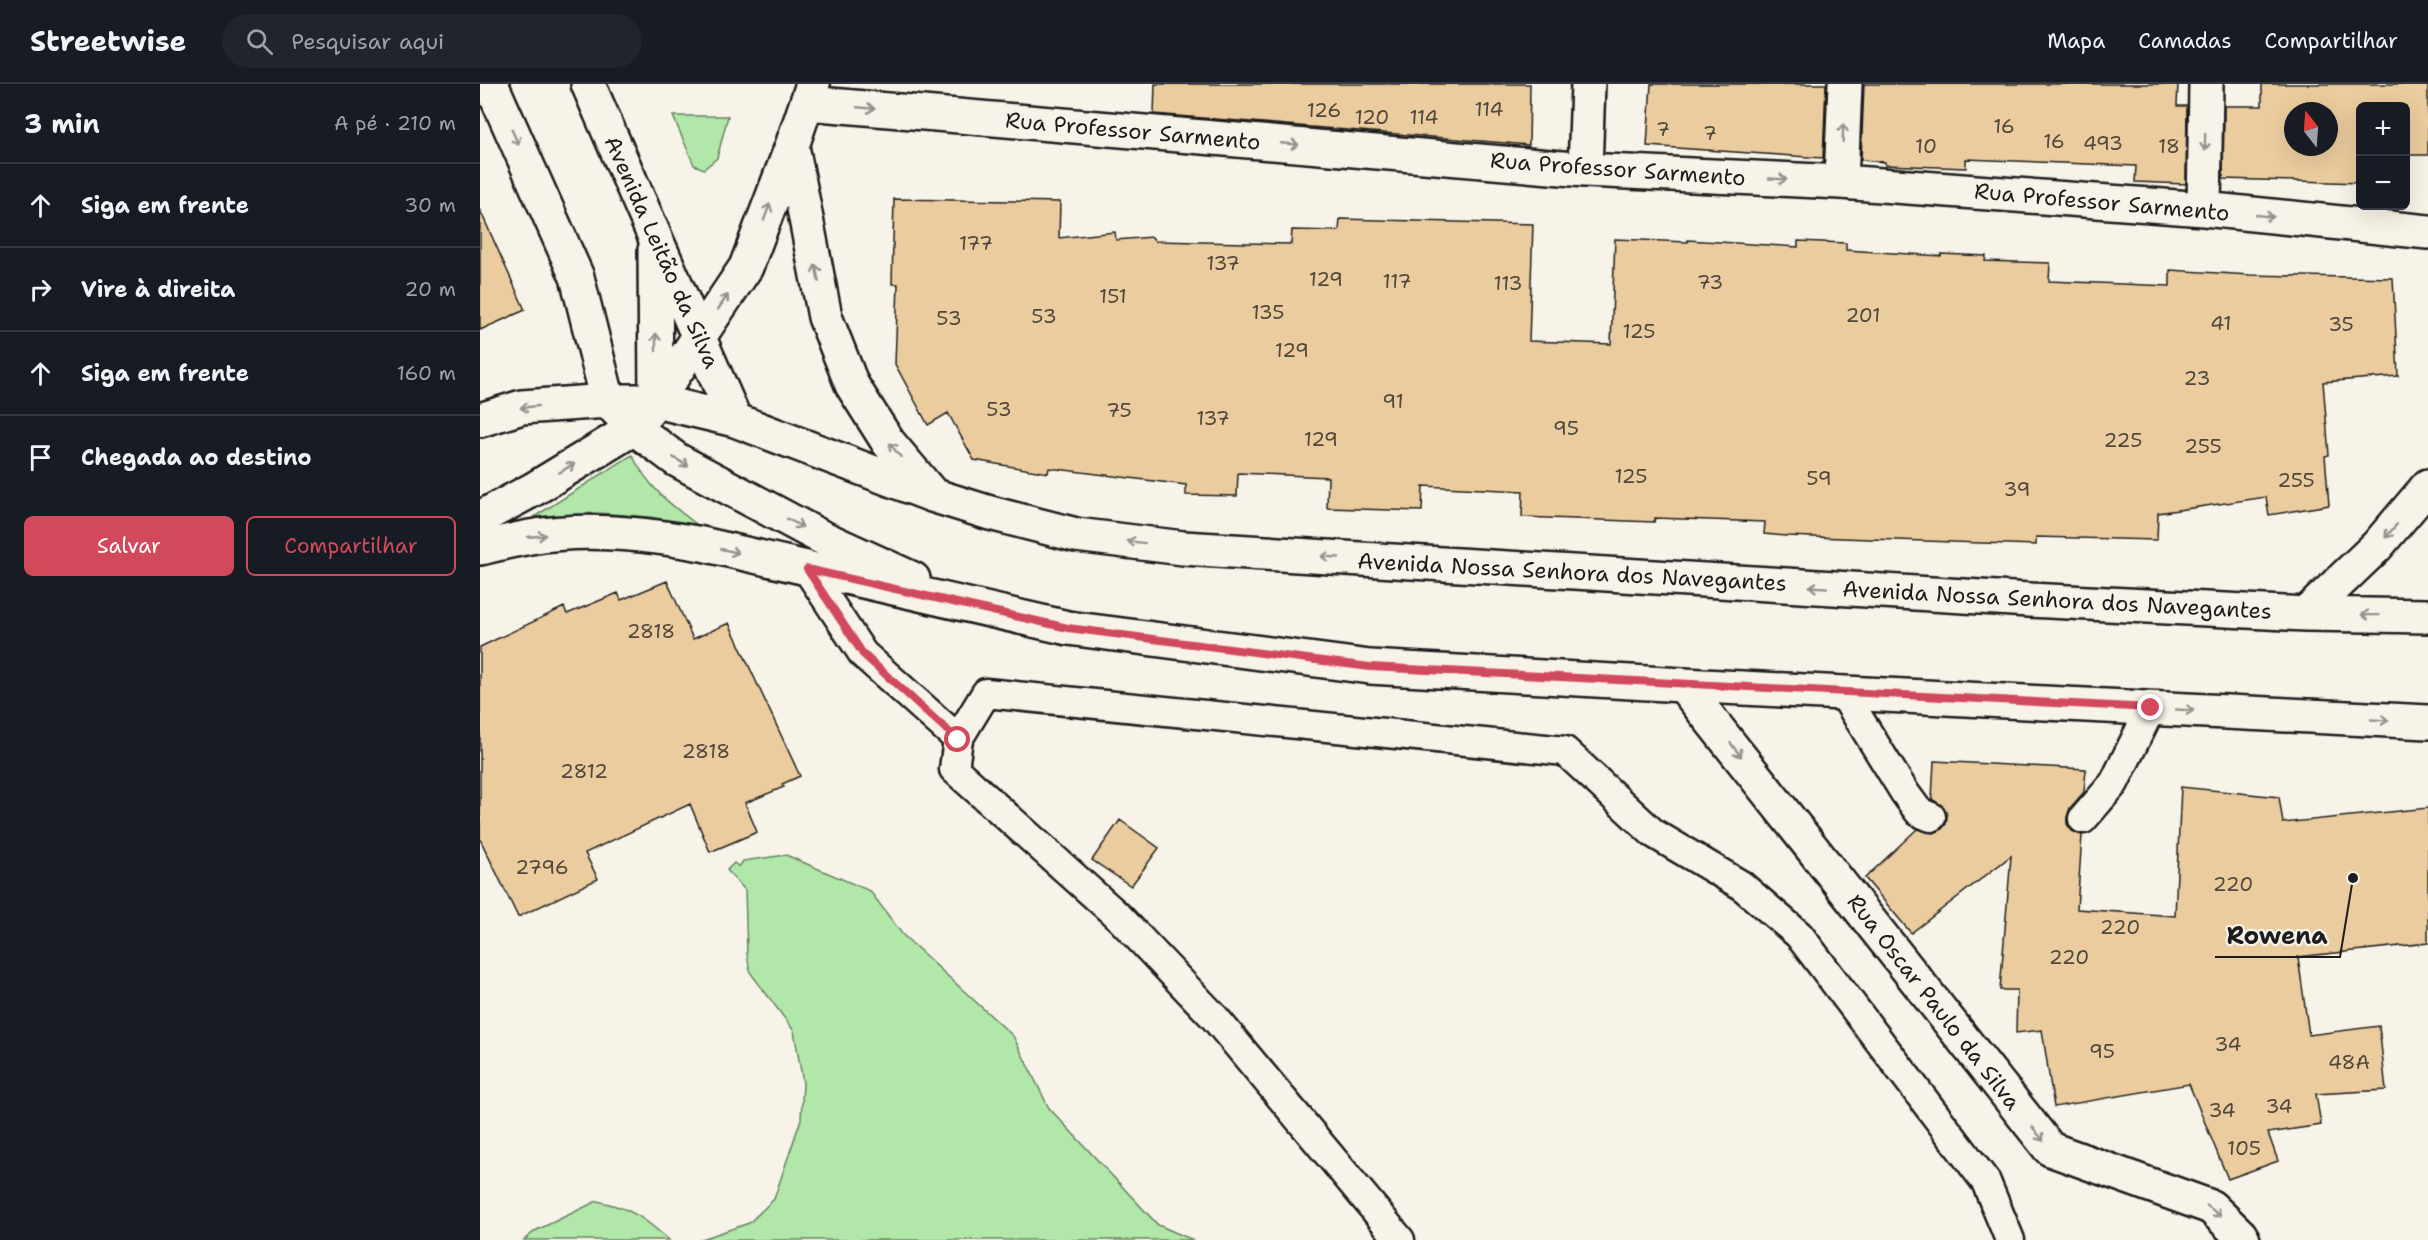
<!DOCTYPE html>
<html lang="pt">
<meta charset="utf-8">
<style>
:root{--surface:#171b24;--page:#20242c;--text:#f1f3f6;--muted:#9ea1a6;--line:#363941;--accent:#d1495b}
body{margin:0;font-family:"Shantell Sans",sans-serif;background:var(--page);color:var(--text)}
.controls{position:absolute;right:18px;top:18px;display:grid;overflow:hidden;border-radius:9px;box-shadow:0 6px 24px #0002}
.controls button{width:54px;height:54px;display:grid;place-items:center;padding:0;border:0;border-bottom:2px solid var(--line);background:var(--surface);color:var(--text);font:30px sans-serif}
.compass{position:absolute;left:1804px;top:18px;width:54px;height:54px;border-radius:50%;background:var(--surface);box-shadow:0 6px 24px #0002;rotate:343deg}
.stop{position:absolute;width:18px;height:18px;margin:-14px;border:4px solid #d1495b;border-radius:50%;background:#fff}
.stop.end{background:#d1495b;border-color:#fff;box-shadow:0 2px 6px #0008}
.list{margin:0;padding:0;list-style:none}
h2{display:flex;justify-content:space-between;align-items:center;height:78px;margin:0;padding:0 24px;font-size:26px}
h2 small{font-size:20px;font-weight:400;color:var(--muted)}
.list li{display:grid;grid-template-columns:39px 1fr auto;gap:18px;align-items:center;box-sizing:border-box;height:84px;padding:0 24px;border-top:2px solid var(--line)}
.list b{display:block;font-size:22px;white-space:nowrap}
.list em{font-size:20px;font-style:normal;color:var(--muted)}
.actions{display:flex;gap:12px;padding:18px 24px}
.actions a{flex:1;padding:14px 0;border:2px solid var(--accent);border-radius:9px;text-align:center;font-size:21px;color:var(--accent)}
.actions .main{background:var(--accent);color:#fff}
.icon{flex:none;width:33px;height:33px;fill:none;stroke:currentColor;stroke-width:2;stroke-linecap:round;stroke-linejoin:round}
.map{position:relative;flex:none;width:1948px;height:1156px;overflow:hidden}
header{display:flex;align-items:center;gap:36px;box-sizing:border-box;height:84px;padding:0 30px;background:var(--surface);border-bottom:2px solid var(--line)}
header strong{font-size:28px}
nav{display:flex;gap:33px;margin-inline-start:auto;font-size:21px}
.search{width:420px;height:54px;background:var(--page);display:flex;align-items:center;gap:15px;box-sizing:border-box;padding:0 21px;border-radius:33px;color:var(--muted);font-size:22px}
main{display:flex}
aside{flex:1;background:var(--surface)}
.map>svg:first-child{display:block}
.green{fill:#b1e7a9;stroke:#668262;stroke-width:1.5}
.building{fill:#ebcc9e;stroke:#1c1c1c;stroke-width:1.5;fill-rule:evenodd}
.lines{fill:none;stroke-linecap:round;stroke-linejoin:round}
.lane-casing{stroke:#1c1c1c;stroke-width:33}
.street-casing{stroke:#1c1c1c;stroke-width:38}
.secondary-casing{stroke:#1c1c1c;stroke-width:38}
.lane{stroke:#f7f3e8;stroke-width:28}
.street{stroke:#f7f3e8;stroke-width:33}
.secondary{stroke:#f7f3e8;stroke-width:33}
.oneway{stroke:#94928c}
.route{stroke:#d1495b;stroke-width:8}
.labels{text-anchor:middle;dominant-baseline:central;stroke-width:4.5;stroke-linejoin:round;paint-order:stroke}
.number-label{font-size:20px;fill:#50483c}
.street-label{font-size:22px;fill:#1c1c1c;stroke:#f7f3e8}
.leader{fill:none;stroke:#1c1c1c;stroke-width:2}
.callout-dot{fill:#1c1c1c;stroke:#f7f3e8;stroke-width:2}
.callout-label{font-size:24px;text-anchor:middle;font-weight:bold;fill:#1c1c1c;stroke:#f7f3e8;stroke-width:4.5;stroke-linejoin:round;paint-order:stroke}
</style>
<header>
<strong>Streetwise</strong>
<div class="search"><svg class="icon" aria-label="search" viewBox="0 0 24 24"><circle cx="10" cy="10" r="6"/><path d="M15 15l6 6"/></svg>Pesquisar aqui</div>
<nav><a>Mapa</a><a>Camadas</a><a>Compartilhar</a></nav>
</header>
<main>
<aside>
<h2>3 min<small>A pé · 210 m</small></h2>
<ul class="list">
<li><svg class="icon" aria-label="ahead" viewBox="0 0 24 24"><path d="M12 20V5M6 11l6-6 6 6"/></svg><div><b>Siga em frente</b></div><em>30 m</em></li>
<li><svg class="icon" aria-label="right" viewBox="0 0 24 24"><path d="M7 20v-9h11M14 6l5 5-5 5"/></svg><div><b>Vire à direita</b></div><em>20 m</em></li>
<li><svg class="icon" aria-label="ahead" viewBox="0 0 24 24"><path d="M12 20V5M6 11l6-6 6 6"/></svg><div><b>Siga em frente</b></div><em>160 m</em></li>
<li><svg class="icon" aria-label="arrive" viewBox="0 0 24 24"><path d="M6 21V4h12l-3 4 3 4H6"/></svg><div><b>Chegada ao destino</b></div></li>
</ul>
<div class="actions"><a class="main">Salvar</a><a>Compartilhar</a></div>
</aside>
<div class="map">
<svg width="1948" height="1156" viewBox="0 0 1948 1156">
<rect width="100%" height="100%" fill="#f7f3e8"/>
<filter id="ink" filterUnits="userSpaceOnUse"><feTurbulence type="fractalNoise" baseFrequency=".0167" numOctaves="2"/><feDisplacementMap in="SourceGraphic" scale="12" xChannelSelector="R" yChannelSelector="G"/><feConvolveMatrix kernelMatrix="1 2 1 2 8 2 1 2 1" color-interpolation-filters="sRGB"/></filter>
<g filter="url(#ink)">
<!-- green -->
<path class="green" d="M193,32H248L237,74L224,85L214,81Z
M152,371C169,404 189,420 219,442L170,433L118,429L54,433Z
M306,771L390,807L423,851L533,952L569,1024L678,1141L713,1156H219L269,1139L294,1115L321,1035L323,999L314,947L270,888L267,870L265,806L247,786L254,779L259,783L263,777Z
M117,1117C151,1124 164,1134 189,1156H44L55,1147Z"/>
<!-- building -->
<path class="building" d="M675,0H1050L1049,61L674,30Z
M1171,0H1346L1343,74L1167,62Z
M1384,0H1698L1697,22H1707L1706,100L1655,98L1656,82L1486,75V84L1405,81V78L1381,76Z
M1782,0H1948V71H1926V22H1881V99L1743,95L1744,22H1782ZM1813,27H1849V63H1813Z
M414,115L580,118L579,154L635,148L636,156L672,153L675,157L811,160L812,146L859,147L860,135L1053,140L1049,257L1131,260L1135,155L1208,158V156L1318,163V157L1366,159V166L1461,172V170L1506,172L1505,177L1570,179L1569,197L1690,202V186L1770,191L1913,194L1918,292L1843,298L1849,371L1845,372L1849,421L1789,431L1786,413L1678,429L1677,456L1556,453V461L1306,452L1284,450L1285,438L1175,434L1174,438L1042,433L1043,407L943,402L942,427L847,424L848,393L758,389L757,412L706,411V401L569,384L568,389L494,376L468,329L448,341L415,280L418,200H412Z
M0,126L45,226L0,246Z
M187,497L213,555L249,539L320,692L302,700L304,703L265,719L277,748L230,768L210,720L105,769L118,795L38,833L0,755V563L84,523L87,530L138,509L141,516Z
M1454,677L1606,685L1604,708L1590,724L1587,733V740L1592,747L1602,751L1597,825L1695,832L1701,703L1799,713L1803,739L1948,724V859L1818,873L1829,951L1899,942L1906,1006L1836,1010L1841,1041L1788,1049L1798,1077L1748,1095L1709,1000L1574,1023L1562,946L1536,949L1537,906H1520L1531,772L1431,849L1385,794L1437,745L1454,749L1461,746L1466,740L1467,731L1464,723L1452,715Z
M640,736L679,764L651,802L612,776Z"/>
<g class="lines">
<defs>
<path id="lane" d="M327,485L383,570L478,655
M1363,609L1425,709L1439,728L1451,733
M1603,735L1634,699L1671,624
M920,1156L735,934L640,834L474,685L478,655L506,609L1085,667L1173,749L1261,801L1319,851L1506,1098L1530,1156"/>
<path id="street" d="M327,19L1105,86L1361,98L1724,125L1948,148
M1105,86L1108,0
M1361,98L1365,0
M1724,125L1726,0
M1203,601L1570,1065L1731,1123L1760,1151L1763,1156"/>
<path id="secondary" d="M11,0L97,193L128,317L154,344L197,376L339,452L433,495
M108,0L255,336
M312,62L345,233L372,301L408,358L451,409
M175,166L176,317
M0,336L42,323L128,317H176L255,336L452,411L510,429L596,451L703,464L1549,516L1826,530L1948,532
M0,434L54,405L154,344L176,317L266,183L312,62L333,0
M0,464C17,460 33,456 50,453C105,443 168,450 222,460L588,544L890,583L1203,601L1948,638
M1826,530L1897,462L1948,402"/>
</defs>
<!-- lane casing -->
<use href="#lane" class="lane-casing"/>
<!-- street casing -->
<use href="#street" class="street-casing"/>
<!-- secondary casing -->
<use href="#secondary" class="secondary-casing"/>
<!-- lane -->
<use href="#lane" class="lane"/>
<!-- street -->
<use href="#street" class="street"/>
<!-- secondary -->
<use href="#secondary" class="secondary"/>
</g>
<!-- one-way arrows -->
<defs><path id="oneway-shaft" d="M-6 0H5M1.5-3L5.5 0L1.5 3" fill="none" stroke-width="1.6" stroke-linecap="round" stroke-linejoin="round" transform="scale(1.5)"/></defs>
<g class="oneway">
<use href="#oneway-shaft" transform="translate(386 24) rotate(5)"/>
<use href="#oneway-shaft" transform="translate(1363 49) rotate(-88)"/>
<use href="#oneway-shaft" transform="translate(35 53) rotate(66)"/>
<use href="#oneway-shaft" transform="translate(1725 58) rotate(91)"/>
<use href="#oneway-shaft" transform="translate(810 60) rotate(5)"/>
<use href="#oneway-shaft" transform="translate(1298 95) rotate(3)"/>
<use href="#oneway-shaft" transform="translate(287 128) rotate(-69)"/>
<use href="#oneway-shaft" transform="translate(1785 132) rotate(6)"/>
<use href="#oneway-shaft" transform="translate(337 189) rotate(-101)"/>
<use href="#oneway-shaft" transform="translate(243 218) rotate(-56)"/>
<use href="#oneway-shaft" transform="translate(176 258) rotate(-90)"/>
<use href="#oneway-shaft" transform="translate(49 323) rotate(174)"/>
<use href="#oneway-shaft" transform="translate(415 366) rotate(-129)"/>
<use href="#oneway-shaft" transform="translate(201 378) rotate(31)"/>
<use href="#oneway-shaft" transform="translate(87 384) rotate(-31)"/>
<use href="#oneway-shaft" transform="translate(315 439) rotate(28)"/>
<use href="#oneway-shaft" transform="translate(1911 447) rotate(131)"/>
<use href="#oneway-shaft" transform="translate(57 452) rotate(-6)"/>
<use href="#oneway-shaft" transform="translate(656 458) rotate(-173)"/>
<use href="#oneway-shaft" transform="translate(250 467) rotate(13)"/>
<use href="#oneway-shaft" transform="translate(850 473) rotate(-177)"/>
<use href="#oneway-shaft" transform="translate(1338 503) rotate(-177)"/>
<use href="#oneway-shaft" transform="translate(1890 531) rotate(-179)"/>
<use href="#oneway-shaft" transform="translate(1705 626) rotate(3)"/>
<use href="#oneway-shaft" transform="translate(1900 636) rotate(3)"/>
<use href="#oneway-shaft" transform="translate(1256 666) rotate(52)"/>
<use href="#oneway-shaft" transform="translate(1558 1050) rotate(52)"/>
<use href="#oneway-shaft" transform="translate(1734 1127) rotate(37)"/>
</g>
</g>
<g class="lines" filter="url(#ink)">
<!-- route -->
<path class="route" d="M478,656L383,570L327,485L588,544L890,583L1671,624"/>
</g>
<g class="labels">
<!-- number labels -->
<g class="number-label">
<text x="1009" y="25">114</text>
<text x="844" y="26">126</text>
<text x="892" y="33">120</text>
<text x="944" y="33">114</text>
<text x="1524" y="42">16</text>
<text x="1183" y="45">7</text>
<text x="1230" y="49">7</text>
<text x="1574" y="57">16</text>
<text x="1623" y="59">493</text>
<text x="1446" y="62">10</text>
<text x="1689" y="62">18</text>
<text x="496" y="159">177</text>
<text x="743" y="179">137</text>
<text x="846" y="195">129</text>
<text x="917" y="197">117</text>
<text x="1230" y="198">73</text>
<text x="1028" y="199">113</text>
<text x="633" y="212">151</text>
<text x="788" y="228">135</text>
<text x="1383" y="231">201</text>
<text x="564" y="232">53</text>
<text x="469" y="234">53</text>
<text x="1741" y="239">41</text>
<text x="1861" y="240">35</text>
<text x="1159" y="247">125</text>
<text x="812" y="266">129</text>
<text x="1717" y="294">23</text>
<text x="913" y="317">91</text>
<text x="519" y="325">53</text>
<text x="639" y="326">75</text>
<text x="733" y="334">137</text>
<text x="1086" y="344">95</text>
<text x="841" y="355">129</text>
<text x="1643" y="356">225</text>
<text x="1723" y="362">255</text>
<text x="1151" y="392">125</text>
<text x="1339" y="394">59</text>
<text x="1816" y="396">255</text>
<text x="1537" y="405">39</text>
<text x="171" y="547">2818</text>
<text x="226" y="667">2818</text>
<text x="104" y="687">2812</text>
<text x="62" y="783">2796</text>
<text x="1753" y="800">220</text>
<text x="1640" y="843">220</text>
<text x="1589" y="873">220</text>
<text x="1748" y="960">34</text>
<text x="1622" y="967">95</text>
<text x="1869" y="978">48A</text>
<text x="1799" y="1022">34</text>
<text x="1742" y="1026">34</text>
<text x="1764" y="1064">105</text>
</g>
<!-- street labels -->
<g class="street-label">
<text transform="translate(653 47) rotate(5)">Rua Professor Sarmento</text>
<text transform="translate(1138 85) rotate(4)">Rua Professor Sarmento</text>
<text transform="translate(1622 118) rotate(5)">Rua Professor Sarmento</text>
<text transform="translate(182 168) rotate(66)">Avenida Leitão da Silva</text>
<text transform="translate(1092 488) rotate(3)">Avenida Nossa Senhora dos Navegantes</text>
<text transform="translate(1577 516) rotate(3)">Avenida Nossa Senhora dos Navegantes</text>
<text transform="translate(1454 918) rotate(52)">Rua Oscar Paulo da Silva</text>
</g>
</g>
<!-- callouts -->
<path class="leader" d="M1873 794L1860 873H1735"/>
<circle class="callout-dot" cx="1873" cy="794" r="6"/>
<g class="callout-label">
<text x="1797" y="860">Rowena</text>
</g>
</svg>
<div class="controls">
<button>+</button>
<button>−</button>
</div>
<svg class="compass" viewBox="-18 -18 36 36"><path d="M0-13l5 13h-10z" fill="#e53935"/><path d="M0 13l5-13h-10z" fill="#9ea1a6"/></svg>
<div class="stop" style="left:478px;top:656px"></div>
<div class="stop end" style="left:1671px;top:624px"></div>
</div>
</main>
